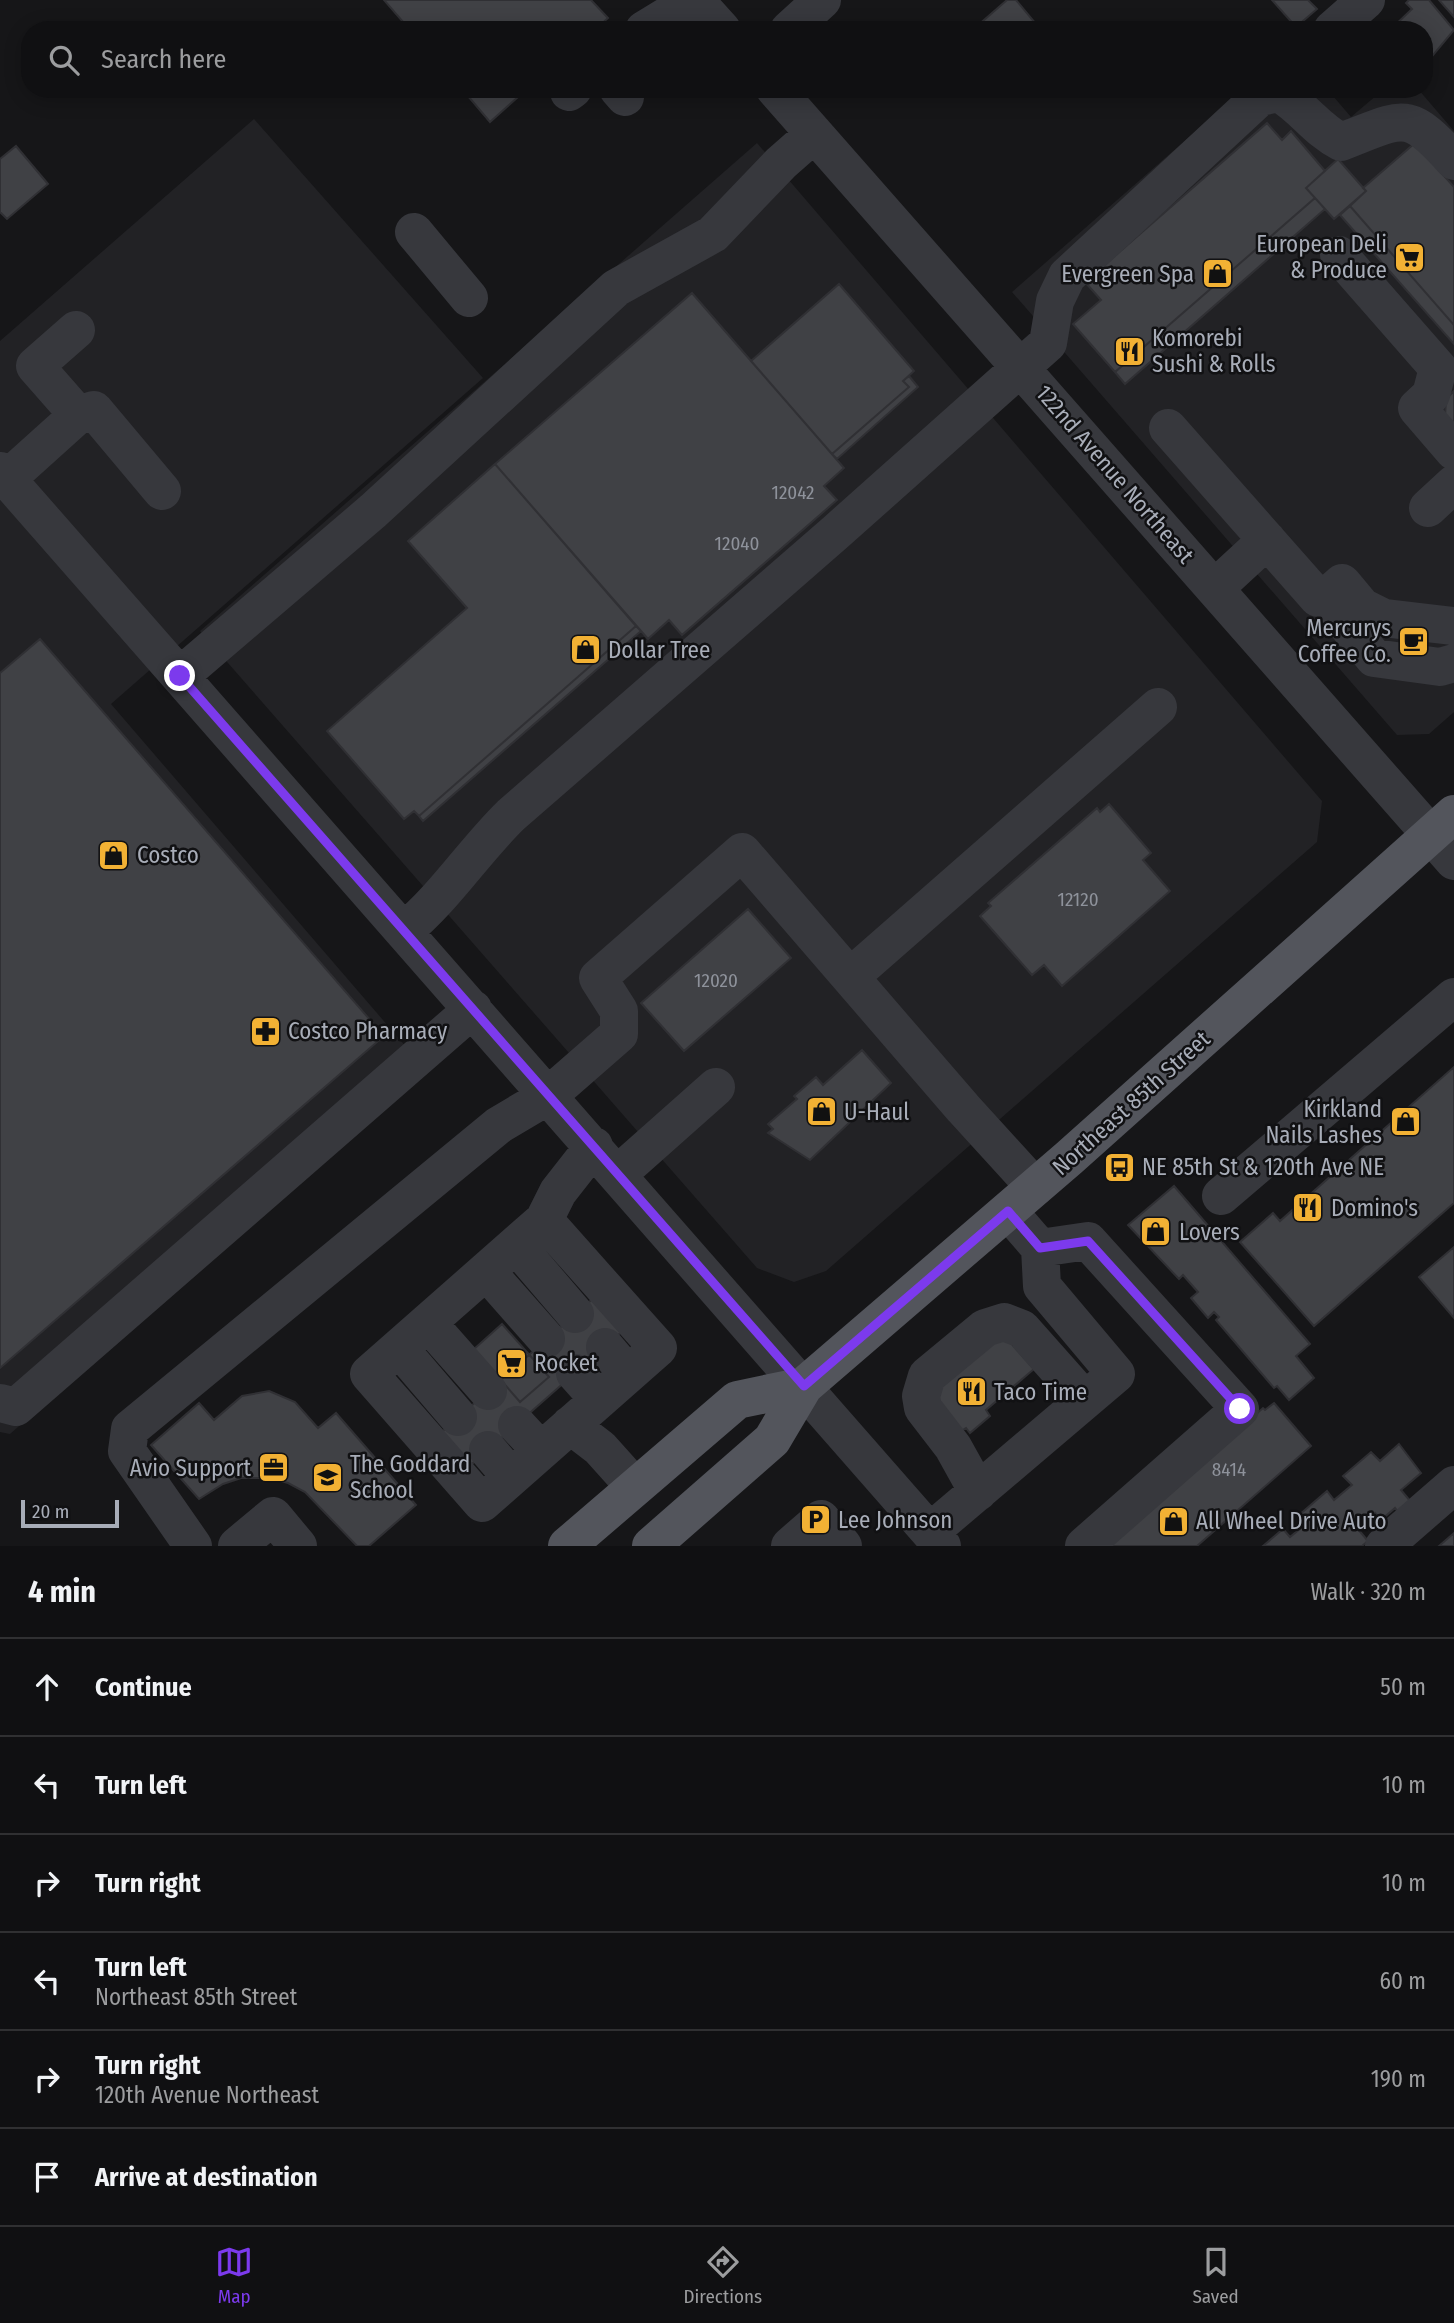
<!DOCTYPE html>
<meta charset="utf-8">
<style>
:root{--surface:#101012;--page:#19191b;--text:#f1f3f6;--muted:#9c9d9f;--line:#303032;--accent:#7c3aed}
body{margin:0;font-family:"Fira Sans Condensed",sans-serif;background:var(--page);color:var(--text)}
.scale{position:absolute;left:21px;bottom:18px;width:98px;box-sizing:border-box;padding-left:7px;border:4px solid #a8adb8;border-top:0;font-size:19px;line-height:24px;white-space:nowrap;color:#a8adb8;-webkit-text-stroke:5px #111113;paint-order:stroke}
.stop{position:absolute;width:21px;height:21px;margin:-16px;border:5px solid #7c3aed;border-radius:50%;background:#fff}
.stop.end{background:#7c3aed;border-color:#fff;box-shadow:0 2px 7px #0008}
.list{margin:0;padding:0;list-style:none}
h2{display:flex;justify-content:space-between;align-items:center;height:91px;margin:0;padding:0 28px;font-size:30px}
h2 small{font-size:23px;font-weight:400;color:var(--muted)}
.list li{display:grid;grid-template-columns:46px 1fr auto;gap:21px;align-items:center;box-sizing:border-box;height:98px;padding:0 28px;border-top:2px solid var(--line)}
.list b{display:block;font-size:26px;white-space:nowrap}
.list p{margin:0;font-size:23px;white-space:nowrap;color:var(--muted)}
.list em{font-size:23px;font-style:normal;color:var(--muted)}
.icon{flex:none;width:38px;height:38px;fill:none;stroke:currentColor;stroke-width:2;stroke-linecap:round;stroke-linejoin:round}
.map{position:relative;flex:none;width:1454px;height:1546px;overflow:hidden}
.search{position:absolute;background:var(--surface);box-shadow:0 4px 18px #0003;left:21px;right:21px;top:21px;height:77px;display:flex;align-items:center;gap:18px;box-sizing:border-box;padding:0 24px;border-radius:28px;color:var(--muted);font-size:26px}
.sheet{height:679px;background:var(--surface)}
nav{display:flex;justify-content:space-around;align-items:center;box-sizing:border-box;height:98px;border-top:2px solid var(--line);background:var(--surface);font-size:19px;color:var(--muted)}
nav a{display:grid;justify-items:center;gap:4px}
nav .on{color:var(--accent)}
.map>svg:first-child{display:block}
.built{fill:#222225}
.building{fill:#404145;stroke:#303034;stroke-width:2}
.lines{fill:none;stroke-linecap:round;stroke-linejoin:round}
.minor{stroke:#37383d;stroke-width:38}
.major{stroke:#53555c;stroke-width:38}
.route{stroke:#7c3aed;stroke-width:9}
.labels{text-anchor:middle;dominant-baseline:central;stroke-width:5;stroke-linejoin:round;paint-order:stroke}
.number-label{font-size:19px;fill:#8e929b}
.poi-label{font-size:23px;fill:#a8adb8;stroke:#111113;text-anchor:start}
.street-label{font-size:23px;fill:#a8adb8;stroke:#111113}
</style>
<div class="map">
<svg width="1454" height="1546" viewBox="0 0 1454 1546">
<rect width="100%" height="100%" fill="#161618"/>
<!-- built -->
<path class="built" d="M1244,89H1327L1351,117L1384,89H1418L1454,131V712L1429,734L1397,735L1012,292Z
M254,119L483,378L111,704L426,1070L10,1434L0,1432V341Z
M757,143L1322,801L1317,842L826,1271L794,1282L757,1268L200,631Z"/>
<!-- building -->
<path class="building" d="M384,0H591L608,18L595,30H410Z
M1007,0H1016L1041,30H978L976,27Z
M1272,0H1308L1317,9L1296,27Z
M1409,0H1429L1454,30L1429,60L1424,59V30H1390L1412,9L1406,3Z
M1439,0H1454V17Z
M462,89H527L490,122Z
M1267,123L1282,140L1291,131L1325,171L1306,188L1315,198L1115,372L1073,324L1101,300L1085,282Z
M1415,143L1454,187V325L1350,206L1366,191L1363,188Z
M16,146L48,184L7,219L0,212V159Z
M1338,159L1366,191L1334,219L1306,188Z
M1315,198L1325,209L1125,384L1115,372Z
M1350,206L1454,325V344L1340,215Z
M839,284L914,371L903,381L909,387L832,454L751,361Z
M692,293L844,468L824,486L837,500L682,635L669,620L648,639L495,464Z
M909,376L918,387L837,459L832,454L909,387L903,381Z
M1454,391V428L1445,417L1446,399Z
M495,464L636,626L419,816L414,811L404,819L327,731L467,608L408,541Z
M636,626L641,631L423,821L419,816Z
M40,639L384,1036L0,1368V673Z
M1109,804L1151,853L1143,860L1170,891L1062,986L1044,965L1032,975L980,916L991,906L988,903L1097,808L1100,812Z
M748,909L791,958L684,1051L641,1003Z
M862,1050L891,1083L810,1160L768,1133L773,1129L768,1124L797,1099L794,1096L816,1077L823,1085Z
M1454,1067V1203L1314,1326L1240,1242L1273,1213L1280,1221Z
M1174,1186L1310,1344L1296,1356L1314,1378L1289,1400L1277,1386L1274,1388L1216,1320L1219,1317L1214,1312L1208,1318L1191,1298L1198,1292L1183,1275L1179,1279L1128,1225Z
M1454,1247V1318L1419,1277Z
M597,1295L626,1328L465,1470L436,1437Z
M502,1324L549,1377L520,1402L474,1349Z
M1003,1334L1034,1369L986,1410L990,1416L970,1433L966,1428L958,1433L936,1401V1383Z
M269,1391L295,1402L318,1428L336,1413L416,1505L369,1546H357L305,1492L288,1483L270,1478H241L223,1484L199,1499L151,1445L199,1403L214,1420L242,1396Z
M1274,1403L1311,1446L1197,1546H1106L1263,1408L1265,1410Z
M1399,1444L1421,1473L1401,1490L1411,1502L1399,1513L1395,1508L1381,1520L1375,1513L1357,1528L1368,1541L1362,1546H1263L1283,1529L1290,1537L1307,1523L1299,1515L1327,1491L1334,1500L1352,1485L1343,1476L1371,1452L1380,1461Z
M1454,1533V1546H1439Z"/>
<g class="lines">
<!-- minor -->
<path class="minor" d="M695,0L722,30
M644,30L693,0
M789,30L822,0
M1332,30L1366,0
M618,89L625,97
M775,89L1454,861
M569,92L573,89
M414,232L469,298
M1339,255L1438,368L1431,395L1417,408L1454,451
M76,330L35,366L78,415
M1168,428L1318,598H1325L1342,583L1362,607L1384,618L1454,626
M0,471L942,1546
M7,479L78,415L94,410L162,491
M1428,508L1454,484
M1215,588L1267,540
M1325,598L1374,658L1440,667L1454,663
M180,676L373,511L616,288L713,234L781,163L814,134
M405,930C445,897 474,851 511,815L836,532L1048,343L1055,301L1067,276L1260,97L1279,93C1303,107 1317,130 1341,142C1404,118 1407,108 1454,161
M850,977L1158,707
M618,1174L716,1087
M1221,1196L1454,997
M544,1220L658,1348L482,1503L369,1374Z
M544,1220L558,1192L594,1146
M516,1245L575,1314
M1040,1248L1088,1241L1240,1409L1084,1546
M486,1271L546,1339
M428,1323L488,1391
M605,1347L628,1374
M399,1348L458,1417
M575,1373L599,1400
M0,1403L16,1407L473,1009
M517,1425L541,1451
M570,1425L600,1448L635,1487
M488,1450L511,1477
M978,1492L953,1447L923,1408L921,1396L927,1376L985,1328L1004,1322L1022,1329L1085,1400
M930,1532L1116,1374L1042,1286L1040,1248L1008,1211
M193,1546L127,1451L130,1429L499,1125L548,1096L619,1034V1011L598,978L742,852L963,1108L1035,1187
M237,1546L273,1516L298,1546
M790,1546L821,1519L843,1546
M1384,1546L1454,1485"/>
<!-- major -->
<path class="major" d="M567,1546L737,1400L804,1386
M651,1546L772,1440L804,1386L1069,1158L1454,814"/>
</g>
<g class="lines">
<!-- route -->
<path class="route" d="M180,676L804,1386L1008,1211L1040,1248L1088,1241L1240,1409"/>
</g>
<!-- icons -->
<defs>
<symbol id="supermarket-square" viewBox="-11 -11 22 22"><rect x="-9" y="-9" width="18" height="18" rx="4" fill="#f2b134" stroke="#111113"/><path d="M-6-5.5h2.5l.6 2H6L4.5 2H-2.5L-4.4-4H-6ZM-1.5 3.2a1.3 1.3 0 1 0 .1 0ZM3 3.2a1.3 1.3 0 1 0 .1 0Z" fill="#111"/></symbol>
<symbol id="shop-square" viewBox="-11 -11 22 22"><rect x="-9" y="-9" width="18" height="18" rx="4" fill="#f2b134" stroke="#111113"/><path d="M-5-2.5h2.3a2.7 3.5 0 0 1 5.4 0H5L5.5 6h-11ZM-1.5-2.5h3a1.5 2.3 0 0 0-3 0Z" fill="#111"/></symbol>
<symbol id="restaurant-square" viewBox="-11 -11 22 22"><rect x="-9" y="-9" width="18" height="18" rx="4" fill="#f2b134" stroke="#111113"/><path d="M-5-6h1v4h1v-4h1v4h1v-4h1v5L-1.5 .5V6h-2V.5L-5-1ZM5-6V6H3V1.5H1.5Q1.5-4 5-6Z" fill="#111"/></symbol>
<symbol id="cafe-square" viewBox="-11 -11 22 22"><rect x="-9" y="-9" width="18" height="18" rx="4" fill="#f2b134" stroke="#111113"/><path d="M-5.5-4.5H6V0H3Q3 3.5 0 3.5H-2.5Q-5.5 3.5-5.5 0ZM3-3.2v2h1.7v-2ZM-6 4.5H4V6H-6Z" fill="#111"/></symbol>
<symbol id="pharmacy-square" viewBox="-11 -11 22 22"><rect x="-9" y="-9" width="18" height="18" rx="4" fill="#f2b134" stroke="#111113"/><path d="M-2-6h4v4h4v4h-4v4h-4v-4h-4v-4h4Z" fill="#111"/></symbol>
<symbol id="bus-square" viewBox="-11 -11 22 22"><rect x="-9" y="-9" width="18" height="18" rx="4" fill="#f2b134" stroke="#111113"/><path d="M-5-6H5V4H4V6H2V4H-2V6H-4V4H-5ZM-3.5-4V0h7V-4ZM-3.5 1.2v1.5H-2V1.2ZM2 1.2v1.5H3.5V1.2Z" fill="#111"/></symbol>
<symbol id="office-square" viewBox="-11 -11 22 22"><rect x="-9" y="-9" width="18" height="18" rx="4" fill="#f2b134" stroke="#111113"/><path d="M-6-3h4V-5.5h4V-3h4V5H-6ZM-1-4.5V-3h2v-1.5ZM-6 0V1H6V0Z" fill="#111"/></symbol>
<symbol id="school-square" viewBox="-11 -11 22 22"><rect x="-9" y="-9" width="18" height="18" rx="4" fill="#f2b134" stroke="#111113"/><path d="M0-5L7-2L0 1L-7-2ZM-4 1L0 2.5L4 1V4Q0 6-4 4Z" fill="#111"/></symbol>
<symbol id="parking-square" viewBox="-11 -11 22 22"><rect x="-9" y="-9" width="18" height="18" rx="4" fill="#f2b134" stroke="#111113"/><path d="M-3.5-5.5H1a3.5 3.5 0 0 1 0 7H-1V5.5H-3.5ZM-1-3.4V-.6H.8a1.4 1.4 0 0 0 0-2.8Z" fill="#111"/></symbol>
</defs>
<g fill-rule="evenodd">
<use href="#supermarket-square" x="1392" y="240" width="35" height="35"/>
<use href="#shop-square" x="1200" y="256" width="35" height="35"/>
<use href="#restaurant-square" x="1112" y="334" width="35" height="35"/>
<use href="#cafe-square" x="1396" y="624" width="35" height="35"/>
<use href="#shop-square" x="568" y="632" width="35" height="35"/>
<use href="#shop-square" x="96" y="838" width="35" height="35"/>
<use href="#pharmacy-square" x="248" y="1014" width="35" height="35"/>
<use href="#shop-square" x="804" y="1094" width="35" height="35"/>
<use href="#shop-square" x="1388" y="1104" width="35" height="35"/>
<use href="#bus-square" x="1102" y="1150" width="35" height="35"/>
<use href="#restaurant-square" x="1290" y="1190" width="35" height="35"/>
<use href="#shop-square" x="1138" y="1214" width="35" height="35"/>
<use href="#supermarket-square" x="494" y="1346" width="35" height="35"/>
<use href="#restaurant-square" x="954" y="1374" width="35" height="35"/>
<use href="#office-square" x="256" y="1450" width="35" height="35"/>
<use href="#school-square" x="310" y="1460" width="35" height="35"/>
<use href="#parking-square" x="798" y="1502" width="35" height="35"/>
<use href="#shop-square" x="1156" y="1504" width="35" height="35"/>
</g>
<g class="labels">
<!-- number labels -->
<g class="number-label">
<text x="793" y="492">12042</text>
<text x="737" y="543">12040</text>
<text x="1078" y="899">12120</text>
<text x="716" y="980">12020</text>
<text x="1229" y="1469">8414</text>
</g>
<!-- poi labels -->
<g class="poi-label">
<text x="1387" y="244" text-anchor="end">European Deli<tspan x="1387" dy="26">&amp; Produce</tspan></text>
<text x="1194" y="274" text-anchor="end">Evergreen Spa</text>
<text x="1152" y="338">Komorebi<tspan x="1152" dy="26">Sushi &amp; Rolls</tspan></text>
<text x="1391" y="628" text-anchor="end">Mercurys<tspan x="1391" dy="26">Coffee Co.</tspan></text>
<text x="608" y="650">Dollar Tree</text>
<text x="137" y="855">Costco</text>
<text x="288" y="1031">Costco Pharmacy</text>
<text x="1382" y="1109" text-anchor="end">Kirkland<tspan x="1382" dy="26">Nails Lashes</tspan></text>
<text x="844" y="1112">U-Haul</text>
<text x="1142" y="1167">NE 85th St &amp; 120th Ave NE</text>
<text x="1331" y="1208">Domino's</text>
<text x="1179" y="1232">Lovers</text>
<text x="534" y="1363">Rocket</text>
<text x="994" y="1392">Taco Time</text>
<text x="350" y="1464">The Goddard<tspan x="350" dy="26">School</tspan></text>
<text x="251" y="1468" text-anchor="end">Avio Support</text>
<text x="838" y="1520">Lee Johnson</text>
<text x="1196" y="1521">All Wheel Drive Auto</text>
</g>
<!-- street labels -->
<g class="street-label">
<text transform="translate(1115 474) rotate(49)">122nd Avenue Northeast</text>
<text transform="translate(1131 1103) rotate(-42)">Northeast 85th Street</text>
</g>
</g>
</svg>
<div class="scale">20 m</div>
<div class="stop" style="left:1240px;top:1409px"></div>
<div class="stop end" style="left:180px;top:676px"></div>
<div class="search"><svg class="icon" aria-label="search" viewBox="0 0 24 24"><circle cx="10" cy="10" r="6"/><path d="M15 15l6 6"/></svg>Search here</div>
</div>
<section class="sheet">
<h2>4 min<small>Walk · 320 m</small></h2>
<ul class="list">
<li><svg class="icon" aria-label="ahead" viewBox="0 0 24 24"><path d="M12 20V5M6 11l6-6 6 6"/></svg><div><b>Continue</b></div><em>50 m</em></li>
<li><svg class="icon" aria-label="left" viewBox="0 0 24 24"><path d="M17 20v-9H6M10 6l-5 5 5 5"/></svg><div><b>Turn left</b></div><em>10 m</em></li>
<li><svg class="icon" aria-label="right" viewBox="0 0 24 24"><path d="M7 20v-9h11M14 6l5 5-5 5"/></svg><div><b>Turn right</b></div><em>10 m</em></li>
<li><svg class="icon" aria-label="left" viewBox="0 0 24 24"><path d="M17 20v-9H6M10 6l-5 5 5 5"/></svg><div><b>Turn left</b><p>Northeast 85th Street</p></div><em>60 m</em></li>
<li><svg class="icon" aria-label="right" viewBox="0 0 24 24"><path d="M7 20v-9h11M14 6l5 5-5 5"/></svg><div><b>Turn right</b><p>120th Avenue Northeast</p></div><em>190 m</em></li>
<li><svg class="icon" aria-label="arrive" viewBox="0 0 24 24"><path d="M6 21V4h12l-3 4 3 4H6"/></svg><div><b>Arrive at destination</b></div></li>
</ul>
</section>
<nav>
<a class="on"><svg class="icon" aria-label="map" viewBox="0 0 24 24"><path d="M3 6l6-2 6 2 6-2v14l-6 2-6-2-6 2zM9 4v14M15 6v14"/></svg>Map</a>
<a><svg class="icon" aria-label="directions" viewBox="0 0 24 24"><path d="M12 3l9 9-9 9-9-9zM9 14v-3h6M13 9l2 2-2 2"/></svg>Directions</a>
<a><svg class="icon" aria-label="saved" viewBox="0 0 24 24"><path d="M7 4h10v16l-5-4-5 4z"/></svg>Saved</a>
</nav>
